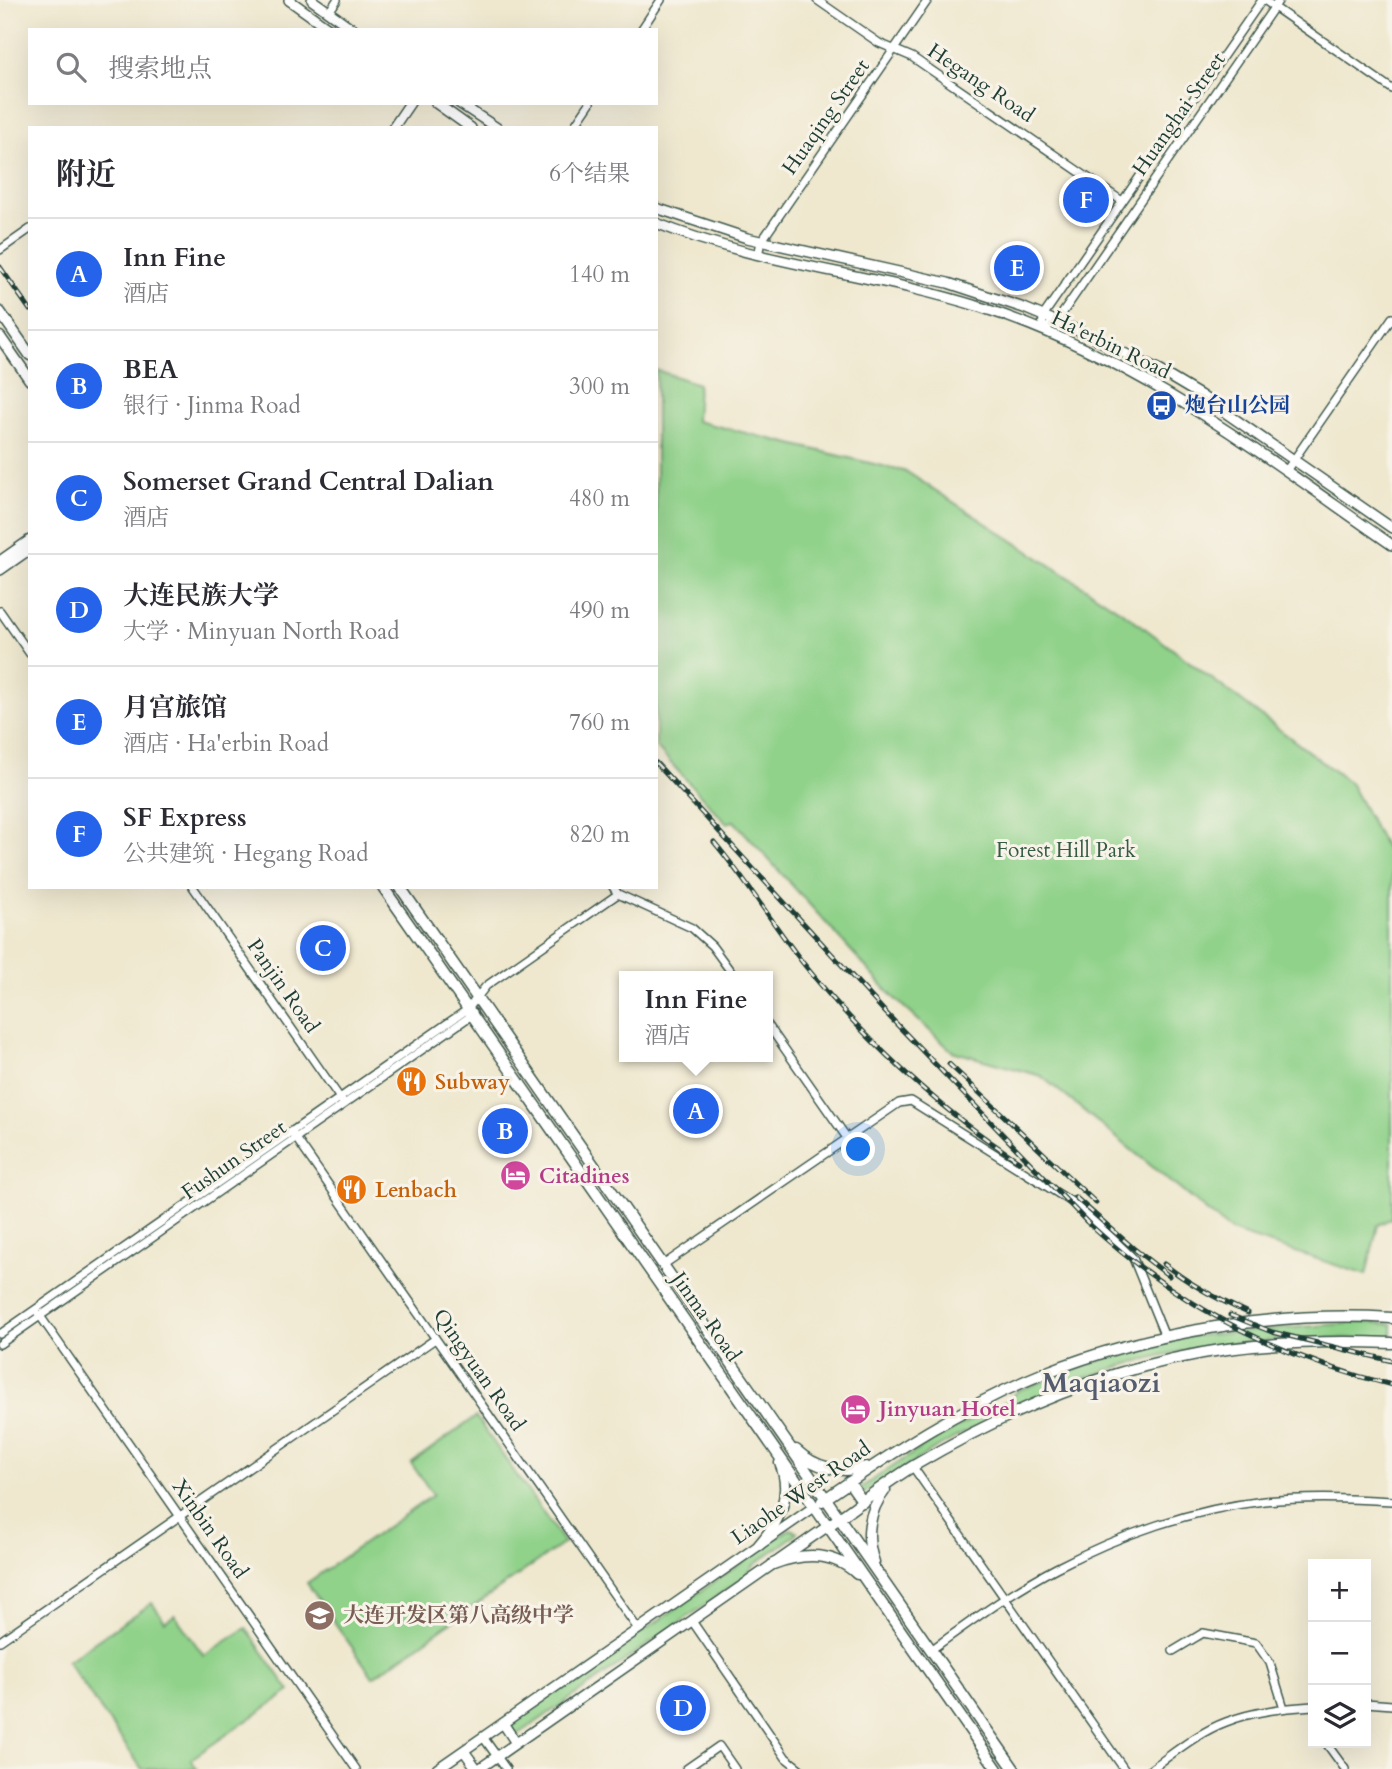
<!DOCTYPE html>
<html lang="zh">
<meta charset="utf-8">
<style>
:root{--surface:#fff;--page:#f2f2f3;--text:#2b2b33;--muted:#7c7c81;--line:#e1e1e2;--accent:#2563eb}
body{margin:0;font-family:Cardo,"Noto Serif SC",serif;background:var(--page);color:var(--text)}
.controls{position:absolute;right:21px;bottom:21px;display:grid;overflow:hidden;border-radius:0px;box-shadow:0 7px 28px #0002}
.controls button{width:63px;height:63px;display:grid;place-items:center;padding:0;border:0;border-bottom:2px solid var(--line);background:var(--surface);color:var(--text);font:35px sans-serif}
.you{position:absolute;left:859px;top:1150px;width:24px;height:24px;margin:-18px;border:5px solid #fff;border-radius:50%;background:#1a73e8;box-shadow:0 0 0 10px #1a73e833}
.badge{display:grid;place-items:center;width:46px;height:46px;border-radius:50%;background:var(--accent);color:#fff;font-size:23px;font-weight:700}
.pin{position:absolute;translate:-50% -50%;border:4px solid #fff;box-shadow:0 2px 7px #0006}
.popup{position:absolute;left:619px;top:971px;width:154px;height:91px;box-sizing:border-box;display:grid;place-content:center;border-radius:0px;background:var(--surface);filter:drop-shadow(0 2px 5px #0005);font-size:23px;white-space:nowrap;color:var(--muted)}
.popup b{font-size:26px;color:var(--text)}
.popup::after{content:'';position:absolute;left:50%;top:100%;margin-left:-14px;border:14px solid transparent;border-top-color:var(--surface)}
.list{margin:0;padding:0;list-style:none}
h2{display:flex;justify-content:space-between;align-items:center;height:91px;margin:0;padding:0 28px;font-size:30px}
h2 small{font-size:23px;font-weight:400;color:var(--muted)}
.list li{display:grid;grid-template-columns:46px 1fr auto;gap:21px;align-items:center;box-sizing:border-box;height:112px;padding:0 28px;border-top:2px solid var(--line)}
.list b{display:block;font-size:26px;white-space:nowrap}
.list p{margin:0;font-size:23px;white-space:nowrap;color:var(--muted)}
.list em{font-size:23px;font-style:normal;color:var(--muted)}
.icon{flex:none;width:38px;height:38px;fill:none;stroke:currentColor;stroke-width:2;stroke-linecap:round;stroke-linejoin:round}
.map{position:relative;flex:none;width:1392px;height:1769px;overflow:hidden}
.search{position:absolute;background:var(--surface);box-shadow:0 7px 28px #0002;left:28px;top:28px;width:630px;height:77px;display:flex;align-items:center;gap:18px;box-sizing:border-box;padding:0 24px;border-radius:0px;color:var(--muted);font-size:26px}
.panel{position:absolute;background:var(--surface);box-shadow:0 7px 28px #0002;left:28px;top:126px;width:630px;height:763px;border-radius:0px}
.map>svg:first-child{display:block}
.green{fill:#90d28a;stroke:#58885f;stroke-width:2}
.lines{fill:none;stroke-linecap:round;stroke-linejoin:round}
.minor-casing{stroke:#3e574b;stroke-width:10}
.tertiary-casing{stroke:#3e574b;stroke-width:12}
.secondary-casing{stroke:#3e574b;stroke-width:13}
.minor{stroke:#fff;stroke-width:7}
.tertiary{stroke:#fff;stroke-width:9}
.secondary{stroke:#fff;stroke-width:10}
.rail-casing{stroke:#1f3d34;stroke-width:5}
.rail{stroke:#f7f3e8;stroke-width:2.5;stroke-dasharray:8;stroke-linecap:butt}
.labels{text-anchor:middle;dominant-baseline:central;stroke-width:6;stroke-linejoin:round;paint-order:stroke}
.street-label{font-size:21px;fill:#1f3d34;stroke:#f7f3e8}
.transit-label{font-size:21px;font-weight:bold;fill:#164399;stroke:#f7f3e8;text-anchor:start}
.park-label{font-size:21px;fill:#365b45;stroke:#f7f3e8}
.food-label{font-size:21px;font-weight:bold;fill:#c56008;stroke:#f7f3e8;text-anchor:start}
.hotel-label{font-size:21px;font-weight:bold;fill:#b23c85;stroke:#f7f3e8;text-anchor:start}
.education-label{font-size:21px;font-weight:bold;fill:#785e54;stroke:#f7f3e8;text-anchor:start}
.district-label{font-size:28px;font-weight:bold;fill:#545c6f;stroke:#f7f3e8}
</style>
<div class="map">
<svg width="1392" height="1769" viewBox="0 0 1392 1769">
<rect width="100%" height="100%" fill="#f7f3e8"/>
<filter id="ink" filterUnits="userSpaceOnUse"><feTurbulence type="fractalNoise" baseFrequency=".0143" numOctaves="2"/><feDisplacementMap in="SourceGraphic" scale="14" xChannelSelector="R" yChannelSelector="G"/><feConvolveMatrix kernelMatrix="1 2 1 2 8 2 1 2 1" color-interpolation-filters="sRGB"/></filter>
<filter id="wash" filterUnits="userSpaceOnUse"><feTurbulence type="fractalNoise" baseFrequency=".00686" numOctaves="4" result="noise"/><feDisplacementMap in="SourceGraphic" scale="28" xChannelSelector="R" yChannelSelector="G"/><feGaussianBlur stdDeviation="1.57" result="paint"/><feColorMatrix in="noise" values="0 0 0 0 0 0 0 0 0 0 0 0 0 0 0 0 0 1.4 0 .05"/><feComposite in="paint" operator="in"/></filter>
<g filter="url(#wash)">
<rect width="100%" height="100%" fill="#efe8cf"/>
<!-- green -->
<path class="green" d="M656,370L698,384L696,421L907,472L1130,617L1350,783L1392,860V1218L1378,1225L1366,1275L1231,1231L1041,1076L952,1051L892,996L734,821L726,823L656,747Z
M1364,1322L1392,1324V1338C1336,1338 1278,1338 1222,1345C1092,1360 971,1422 863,1494L859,1489L936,1438L1005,1402L1019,1390L1120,1353L1191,1336Z
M476,1417L564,1543L373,1677L307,1583L433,1495L411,1463Z
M790,1529L797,1532L795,1535L754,1565L745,1577L519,1734H512L509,1730L510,1724Z
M152,1603L165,1621L175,1615L204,1656L246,1628L290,1691L191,1759L197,1769H142L67,1661Z"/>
</g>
<g filter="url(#ink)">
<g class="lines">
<defs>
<path id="minor" d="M817,0L879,43L912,57L1122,201
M1264,0L1392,89
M329,12L337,0
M641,30L661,0
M573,128L590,103
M0,250L30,229
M758,255L761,242L928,0
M1042,330L1057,321L1279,0
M1042,330L1043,316L1262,0
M1286,471L1392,318
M0,611L30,654
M193,887L342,1101
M613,887L618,894L692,928L712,946L734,976
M768,1025L847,1138
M291,1131L638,1629
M663,1265L899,1103L911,1101L1078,1206L1107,1233L1133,1258L1165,1337
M38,1313L356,1769
M0,1334L468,1009L486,986L618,894
M0,1344L472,1015L473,1012
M913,1467L1124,1769
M692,1621L786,1758L800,1769
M0,1641L435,1339
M931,1650C971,1621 1012,1591 1056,1568C1119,1535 1193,1509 1264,1501C1307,1497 1349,1498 1392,1501
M1173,1651L1203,1633L1256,1643L1270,1663L1284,1708
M1366,1703L1392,1705
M483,1737L506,1769
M1326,1743L1345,1769
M686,1769L719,1746L735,1769
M1151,1769C1175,1752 1199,1732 1226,1722C1254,1711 1284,1708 1313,1706"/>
<path id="tertiary" d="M289,0L331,30
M312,0L354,30
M436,103L471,128
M459,103L497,128
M393,128L410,103
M656,208L747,238L948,283L1024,308L1084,333L1158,370L1200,395L1392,528
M656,223C760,265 873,273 980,307C1137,357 1258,452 1392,545
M0,561L30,540
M0,570L30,549
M503,1723L516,1743
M464,1751L477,1769
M437,1769L814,1507
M479,1769L828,1526"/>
<path id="secondary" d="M0,312L30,355
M0,337L30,380
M383,887L997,1769
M400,887L1014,1769
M796,1450C815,1468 841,1474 866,1467
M849,1482L863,1502
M822,1501C891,1453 963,1406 1042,1374C1150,1331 1277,1311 1392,1318
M828,1526C857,1506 885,1483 915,1465C1011,1408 1116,1365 1227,1349C1281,1342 1338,1341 1392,1343
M759,1545C780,1521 793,1494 780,1463
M874,1562C865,1538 868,1511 885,1490
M773,1564C802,1553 833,1551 857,1574"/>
</defs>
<!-- minor casing -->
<use href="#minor" class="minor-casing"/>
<!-- tertiary casing -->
<use href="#tertiary" class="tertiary-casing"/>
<!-- secondary casing -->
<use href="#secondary" class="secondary-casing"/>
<!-- minor -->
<use href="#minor" class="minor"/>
<!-- tertiary -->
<use href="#tertiary" class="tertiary"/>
<!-- secondary -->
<use href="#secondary" class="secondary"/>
<defs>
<path id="rail" d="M0,267L30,310
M656,763L885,1012L1087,1222C1174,1303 1276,1357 1392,1385
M714,842C746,880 772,923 803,963C860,1035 941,1112 1019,1161
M949,1064L1096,1203
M1075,1197L1133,1248L1169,1276
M1164,1264C1189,1284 1219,1300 1248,1313
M1230,1315L1272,1332L1392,1361"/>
</defs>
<!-- rail casing -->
<use href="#rail" class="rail-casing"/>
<!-- rail -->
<use href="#rail" class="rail"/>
</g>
</g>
<!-- icons -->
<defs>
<symbol id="bus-disc" viewBox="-11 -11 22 22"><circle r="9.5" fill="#1a4fb4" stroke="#f7f3e8"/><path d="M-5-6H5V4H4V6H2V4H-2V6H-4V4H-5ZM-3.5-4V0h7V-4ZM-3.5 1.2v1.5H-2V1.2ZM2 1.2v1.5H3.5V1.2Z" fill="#fff"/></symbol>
<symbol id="restaurant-disc" viewBox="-11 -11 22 22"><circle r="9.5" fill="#e8710a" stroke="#f7f3e8"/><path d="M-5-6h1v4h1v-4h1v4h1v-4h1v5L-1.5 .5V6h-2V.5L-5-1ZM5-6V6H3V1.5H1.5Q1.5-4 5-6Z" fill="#fff"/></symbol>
<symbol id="hotel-disc" viewBox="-11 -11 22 22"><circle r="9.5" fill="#d1479c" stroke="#f7f3e8"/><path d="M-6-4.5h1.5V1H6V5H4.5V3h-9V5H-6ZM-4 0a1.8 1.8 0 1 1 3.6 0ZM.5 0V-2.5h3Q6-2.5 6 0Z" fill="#fff"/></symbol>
<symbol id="school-disc" viewBox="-11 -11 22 22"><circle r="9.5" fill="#8d6e63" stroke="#f7f3e8"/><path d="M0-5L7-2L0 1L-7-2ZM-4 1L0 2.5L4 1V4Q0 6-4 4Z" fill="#fff"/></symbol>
</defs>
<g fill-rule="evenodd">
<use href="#bus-disc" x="1144" y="388" width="35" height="35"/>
<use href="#restaurant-disc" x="394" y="1064" width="35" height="35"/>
<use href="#hotel-disc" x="498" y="1158" width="35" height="35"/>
<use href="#restaurant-disc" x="334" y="1172" width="35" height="35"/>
<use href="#hotel-disc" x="838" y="1392" width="35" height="35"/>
<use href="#school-disc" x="302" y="1598" width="35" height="35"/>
</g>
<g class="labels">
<!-- street labels -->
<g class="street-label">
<text transform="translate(981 83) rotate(34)">Hegang Road</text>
<text transform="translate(1179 114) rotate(-55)">Huanghai Street</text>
<text transform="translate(826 117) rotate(-55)">Huaqing Street</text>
<text transform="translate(1111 345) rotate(26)">Ha'erbin Road</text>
<text transform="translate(283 986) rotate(55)">Panjin Road</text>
<text transform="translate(234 1160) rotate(-35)">Fushun Street</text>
<text transform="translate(706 1317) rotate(55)">Jinma Road</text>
<text transform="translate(479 1370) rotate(55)">Qingyuan Road</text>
<text transform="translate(801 1493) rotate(-35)">Liaohe West Road</text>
<text transform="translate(210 1529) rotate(55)">Xinbin Road</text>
</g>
<!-- transit labels -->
<g class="transit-label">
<text x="1185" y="405">炮台山公园</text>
</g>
<!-- park labels -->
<g class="park-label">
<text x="1066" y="850">Forest Hill Park</text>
</g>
<!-- food labels -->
<g class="food-label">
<text x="435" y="1082">Subway</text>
<text x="375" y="1190">Lenbach</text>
</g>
<!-- hotel labels -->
<g class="hotel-label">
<text x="539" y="1176">Citadines</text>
<text x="879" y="1409">Jinyuan Hotel</text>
</g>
<!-- education labels -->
<g class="education-label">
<text x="343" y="1615">大连开发区第八高级中学</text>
</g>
<!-- district labels -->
<g class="district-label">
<text x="1101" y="1383">Maqiaozi</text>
</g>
</g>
</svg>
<div class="controls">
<button>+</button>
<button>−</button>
<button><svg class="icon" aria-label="layers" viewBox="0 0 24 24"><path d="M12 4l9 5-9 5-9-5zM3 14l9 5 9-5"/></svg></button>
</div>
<div class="you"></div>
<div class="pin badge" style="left:696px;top:1111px">A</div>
<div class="popup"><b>Inn Fine</b>酒店</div>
<div class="pin badge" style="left:505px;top:1131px">B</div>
<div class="pin badge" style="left:323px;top:948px">C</div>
<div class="pin badge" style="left:683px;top:1708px">D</div>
<div class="pin badge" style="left:1017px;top:268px">E</div>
<div class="pin badge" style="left:1086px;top:200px">F</div>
<div class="search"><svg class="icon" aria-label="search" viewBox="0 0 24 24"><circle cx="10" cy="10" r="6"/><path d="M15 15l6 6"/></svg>搜索地点</div>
<section class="panel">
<h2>附近<small>6个结果</small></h2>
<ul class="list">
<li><span class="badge">A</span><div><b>Inn Fine</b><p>酒店</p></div><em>140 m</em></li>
<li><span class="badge">B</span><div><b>BEA</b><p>银行 · Jinma Road</p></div><em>300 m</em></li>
<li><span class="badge">C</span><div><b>Somerset Grand Central Dalian</b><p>酒店</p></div><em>480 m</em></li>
<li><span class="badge">D</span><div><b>大连民族大学</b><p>大学 · Minyuan North Road</p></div><em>490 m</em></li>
<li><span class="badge">E</span><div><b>月宫旅馆</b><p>酒店 · Ha'erbin Road</p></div><em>760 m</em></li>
<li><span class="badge">F</span><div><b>SF Express</b><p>公共建筑 · Hegang Road</p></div><em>820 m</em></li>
</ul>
</section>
</div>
